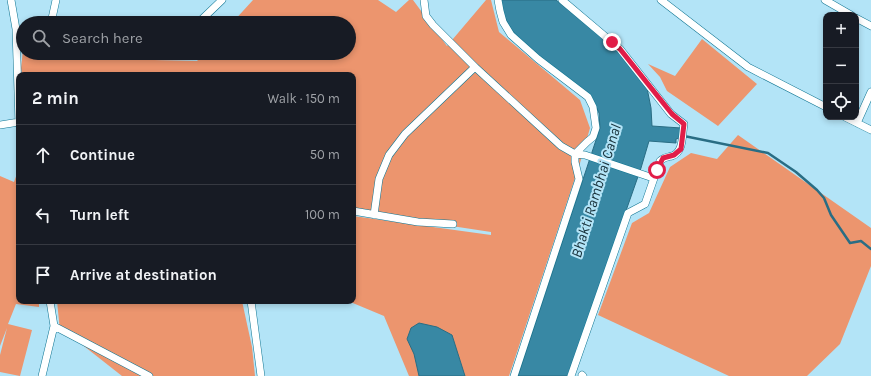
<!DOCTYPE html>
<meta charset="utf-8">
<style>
:root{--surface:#171b24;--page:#242831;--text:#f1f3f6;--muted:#9ea1a6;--line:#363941}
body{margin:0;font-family:Karla,sans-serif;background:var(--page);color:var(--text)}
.controls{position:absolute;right:12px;top:12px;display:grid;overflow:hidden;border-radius:8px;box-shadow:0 2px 6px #0003}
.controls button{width:36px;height:36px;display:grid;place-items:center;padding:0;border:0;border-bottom:1px solid var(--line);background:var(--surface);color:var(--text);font:20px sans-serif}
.stop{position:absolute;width:12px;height:12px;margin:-9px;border:3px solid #e11d48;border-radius:50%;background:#fff}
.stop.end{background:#e11d48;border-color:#fff;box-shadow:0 1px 4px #0008}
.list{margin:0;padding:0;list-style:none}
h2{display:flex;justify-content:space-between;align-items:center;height:52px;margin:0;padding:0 16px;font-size:17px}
h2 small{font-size:13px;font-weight:400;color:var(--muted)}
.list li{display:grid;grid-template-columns:26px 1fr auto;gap:12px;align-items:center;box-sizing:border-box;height:60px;padding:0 16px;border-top:1px solid var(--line)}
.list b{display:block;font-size:15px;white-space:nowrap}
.list em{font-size:13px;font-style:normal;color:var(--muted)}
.icon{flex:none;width:22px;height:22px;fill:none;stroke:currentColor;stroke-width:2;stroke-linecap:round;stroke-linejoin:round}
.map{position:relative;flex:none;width:871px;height:376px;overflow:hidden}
.search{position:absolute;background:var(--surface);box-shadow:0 2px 6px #0003;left:16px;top:16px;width:340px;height:44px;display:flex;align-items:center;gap:10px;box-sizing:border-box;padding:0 14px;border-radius:22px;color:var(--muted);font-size:15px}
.panel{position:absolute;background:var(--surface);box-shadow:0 2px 6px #0003;left:16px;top:72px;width:340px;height:232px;border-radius:8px}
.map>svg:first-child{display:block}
.green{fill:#ec956e}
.water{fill:#3888a4;stroke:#296d84}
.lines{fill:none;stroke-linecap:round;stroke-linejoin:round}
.stream{stroke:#296d84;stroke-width:2.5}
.minor-casing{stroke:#0f7592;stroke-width:8}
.minor{stroke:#fff;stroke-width:7}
.route{stroke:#e11d48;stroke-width:5}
.labels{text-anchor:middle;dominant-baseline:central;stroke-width:4;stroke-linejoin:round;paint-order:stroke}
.water-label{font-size:15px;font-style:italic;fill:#18313a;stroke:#b3e4f7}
</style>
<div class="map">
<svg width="871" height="376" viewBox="0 0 871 376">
<rect width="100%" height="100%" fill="#b3e4f7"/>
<!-- green -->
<path class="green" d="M253,0H378L396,12L409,0H413L447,46L486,0H491L499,32L580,100L590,128L580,163L509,376H409L384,316L348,301H353V216L491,235V232L353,211V75H22L21,68L23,50V53H121L154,60L197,61L205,53H349V23H232Z
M702,39L757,84L718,126L667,91L660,77L648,64L675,76Z
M738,135L871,228V266L840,344L807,376H729L598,315L632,223L649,213L670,167L691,153L717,159Z
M19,168V301H39V307L16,304L8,324L32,330L20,376L0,372V355L7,328L0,346V176L14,182Z
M57,301H242L252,347L255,376H122L80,343L60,331Z"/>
<!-- water -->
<path class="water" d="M501,0H556L619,52L647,88L651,108L652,126L681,128L680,138L676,139V143L649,141L641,168L568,376H518L600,128L599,113L593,100L518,38C507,24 504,18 501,0Z
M419,323L437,327L452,335L465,376H419L414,354L407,339L411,328Z"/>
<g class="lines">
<!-- stream -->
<path class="stream" d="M684,136L768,153L796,172L817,190L824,198L831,215L850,243L861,241L871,249"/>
<defs>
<path id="minor" d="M11,0L16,29L19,123
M424,0L426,16L433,25L475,67L561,146L575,154L585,155L653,178
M498,0L500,11L503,22L511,35L538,59L588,97L593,107L596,128L593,137L587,142L575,154V162L579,179L514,376
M562,0L620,49L671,114L684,124C682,134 684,152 672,156C667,157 664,157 660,161L645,204L628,213L571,376
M661,0L748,67L826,107
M825,0L851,15
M856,18L871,26
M51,23L56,0
M198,23L222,0
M845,117L871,130
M857,123L871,92
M0,125L19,122
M353,211L418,222L453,224
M374,215L379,179L389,155L405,134L475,67
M251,301L261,376
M54,326L149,376
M582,375L583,376
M42,376L54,326L50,301"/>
</defs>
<!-- minor casing -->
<use href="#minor" class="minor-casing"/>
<!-- minor -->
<use href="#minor" class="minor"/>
</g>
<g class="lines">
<!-- route -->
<path class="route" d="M612,42L620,49L672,114L684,124L681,149L674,155L663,158L657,170"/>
</g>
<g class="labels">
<!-- water labels -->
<g class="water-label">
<text transform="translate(596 191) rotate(-73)">Bhakti Rambhai Canal</text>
</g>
</g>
</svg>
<div class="controls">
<button>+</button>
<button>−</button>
<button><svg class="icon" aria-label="locate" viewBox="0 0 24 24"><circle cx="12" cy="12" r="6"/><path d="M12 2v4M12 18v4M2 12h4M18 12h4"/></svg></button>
</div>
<div class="stop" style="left:657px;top:170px"></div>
<div class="stop end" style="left:612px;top:42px"></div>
<div class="search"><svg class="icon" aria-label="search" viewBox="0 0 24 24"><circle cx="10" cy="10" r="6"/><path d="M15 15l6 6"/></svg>Search here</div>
<section class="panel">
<h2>2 min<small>Walk · 150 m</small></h2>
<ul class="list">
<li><svg class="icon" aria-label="ahead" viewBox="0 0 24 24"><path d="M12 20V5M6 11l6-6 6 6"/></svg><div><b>Continue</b></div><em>50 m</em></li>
<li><svg class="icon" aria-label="left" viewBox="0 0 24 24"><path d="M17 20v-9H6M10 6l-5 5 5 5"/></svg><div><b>Turn left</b></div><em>100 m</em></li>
<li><svg class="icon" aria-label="arrive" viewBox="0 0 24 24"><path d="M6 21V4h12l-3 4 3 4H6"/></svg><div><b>Arrive at destination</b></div></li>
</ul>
</section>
</div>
